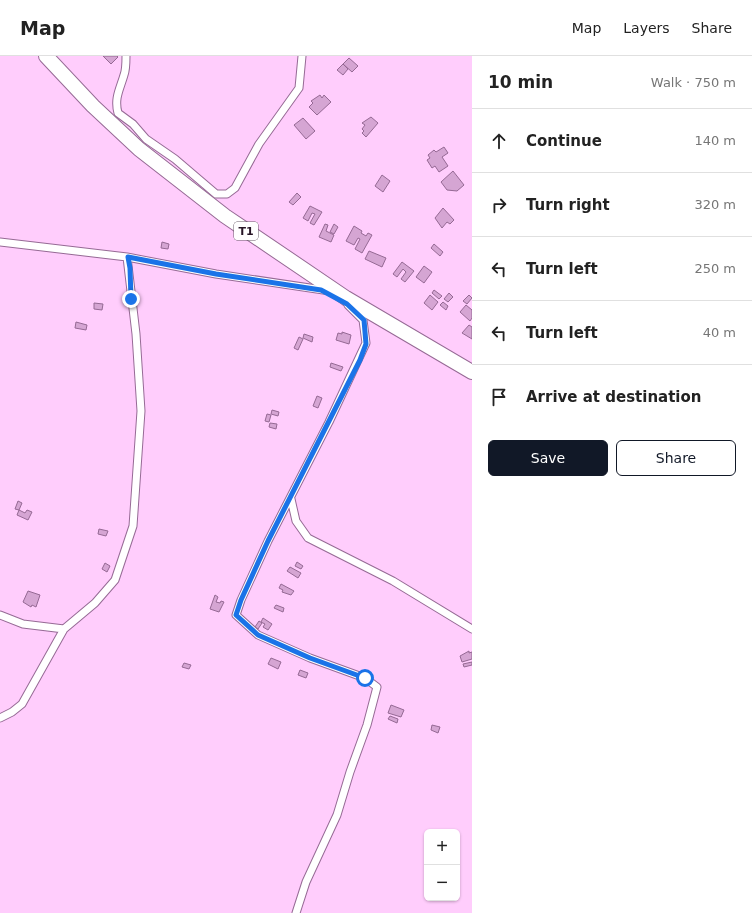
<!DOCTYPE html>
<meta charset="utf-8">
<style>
:root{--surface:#fff;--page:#f6f6f6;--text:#222;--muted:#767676;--line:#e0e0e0;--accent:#111827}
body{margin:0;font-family:"DejaVu Sans",sans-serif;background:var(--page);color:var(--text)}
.controls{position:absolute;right:12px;bottom:12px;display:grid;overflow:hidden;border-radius:6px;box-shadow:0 1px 3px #0004}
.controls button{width:36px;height:36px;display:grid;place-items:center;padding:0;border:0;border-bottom:1px solid var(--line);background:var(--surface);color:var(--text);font:20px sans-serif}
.stop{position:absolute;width:12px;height:12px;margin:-9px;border:3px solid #1a73e8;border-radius:50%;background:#fff}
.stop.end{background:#1a73e8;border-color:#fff;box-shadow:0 1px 4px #0008}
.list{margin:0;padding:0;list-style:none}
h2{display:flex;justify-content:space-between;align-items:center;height:52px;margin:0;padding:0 16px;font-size:17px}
h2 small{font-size:13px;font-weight:400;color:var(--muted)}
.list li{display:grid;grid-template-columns:26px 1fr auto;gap:12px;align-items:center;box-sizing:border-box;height:64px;padding:0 16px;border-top:1px solid var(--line)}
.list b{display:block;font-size:15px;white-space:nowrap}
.list em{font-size:13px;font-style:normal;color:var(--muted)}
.actions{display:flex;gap:8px;padding:12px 16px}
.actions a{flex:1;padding:9px 0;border:1px solid var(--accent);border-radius:6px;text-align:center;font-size:14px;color:var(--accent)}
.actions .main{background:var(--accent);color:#fff}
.icon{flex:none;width:22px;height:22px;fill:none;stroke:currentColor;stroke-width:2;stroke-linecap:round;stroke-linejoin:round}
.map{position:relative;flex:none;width:472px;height:857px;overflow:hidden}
header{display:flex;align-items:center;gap:24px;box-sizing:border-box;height:56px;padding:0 20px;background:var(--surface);border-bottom:1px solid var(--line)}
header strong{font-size:19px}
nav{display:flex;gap:22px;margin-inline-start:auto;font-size:14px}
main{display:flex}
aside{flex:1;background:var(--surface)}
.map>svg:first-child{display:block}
.building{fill:#d5a5d3;stroke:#956994}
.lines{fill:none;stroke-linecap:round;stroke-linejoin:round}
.street-casing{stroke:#966a95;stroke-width:9}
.highway-casing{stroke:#966a95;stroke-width:16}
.street{stroke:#fff;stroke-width:7}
.highway{stroke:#fff;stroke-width:14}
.route{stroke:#1a73e8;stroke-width:5}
.labels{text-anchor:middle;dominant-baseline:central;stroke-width:3;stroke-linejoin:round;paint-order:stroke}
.shield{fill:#fff;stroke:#675a66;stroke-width:1}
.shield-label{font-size:11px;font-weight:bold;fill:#261425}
</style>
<header>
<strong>Map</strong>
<nav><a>Map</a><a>Layers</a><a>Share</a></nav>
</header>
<main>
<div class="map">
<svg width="472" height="857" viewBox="0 0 472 857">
<rect width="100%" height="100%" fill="#ffcdfc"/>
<!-- building -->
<path class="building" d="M103,0H117L118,1L111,8Z
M349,2L358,10L352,16L343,8Z
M343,8L348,13L343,19L337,14Z
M320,39L322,42L324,39L331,46L317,59L309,51L313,47L311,45Z
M371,61L378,67L366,81L362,77L364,75L362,73L365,69L362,67Z
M303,62L315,75L306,83L294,69Z
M444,91L448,97L442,101L448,110L439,116L435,110L432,112L427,104L430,102L428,99L434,94L436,96Z
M453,115L464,129L457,135L447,134L441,126Z
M382,119L390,125L383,136L375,130Z
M297,137L301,141L293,149L289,146Z
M310,150L322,156L314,169L310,167L315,158L312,157L308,165L303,162Z
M443,152L454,164L450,168L447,166L442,172L435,162Z
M325,168L328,169L326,175L334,179L331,186L319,181Z
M334,168L338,171L334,178L330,176Z
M354,170L362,175L361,177L366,180L368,177L372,179L362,197L355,193L360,183L358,182L354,189L346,185Z
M162,186L169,188L168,193L161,192Z
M434,188L443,196L440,200L431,192Z
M369,195L386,202L382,211L365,203Z
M402,206L414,215L405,226L401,223L406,216L403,213L397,221L393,218Z
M424,210L432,216L424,227L416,221Z
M434,234L442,240L439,243L432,237Z
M449,237L453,241L448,246L444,243Z
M430,239L438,246L432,254L424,247Z
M469,239L472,242L467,248L463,245Z
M443,246L448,250L446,254L440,249Z
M94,247L103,248L102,254L94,253Z
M466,249L472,254V262L470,265L460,256Z
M76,266L87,269L86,274L75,272Z
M469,269L472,271V283L462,277Z
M342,276L351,279L349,288L336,284L338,277L342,278Z
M304,278L313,281L312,286L303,282Z
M299,281L303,283L298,294L294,292Z
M331,307L343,311L341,315L330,311Z
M317,340L322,342L318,352L313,350Z
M272,354L279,356L278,360L271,358Z
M267,358L271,359L269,366L265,365Z
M270,367L277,368L276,373L269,371Z
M18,445L22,447L19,454L15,453Z
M19,454L25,457L27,454L32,456L28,464L17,459Z
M99,473L108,475L106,480L98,478Z
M297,506L303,510L301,513L295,510Z
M105,507L110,510L107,516L102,513Z
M290,511L301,517L298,522L287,515Z
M281,528L294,535L291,539L282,536L283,534L279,532Z
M28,535L40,539L36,551L32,549L31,551L23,546Z
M215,539L218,541L216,546L220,547L221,545L224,546L219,556L210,553Z
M276,549L284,552L283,556L274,552Z
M263,562L272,568L268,574L263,571L265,568L261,566Z
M259,565L262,567L258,573L255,571Z
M469,595V597L472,596V603L462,606L460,600Z
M271,602L281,606L278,613L268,608Z
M472,606V609L464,611L463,608Z
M184,607L191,609L189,613L182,611Z
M300,614L308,617L306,622L298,619Z
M391,649L404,654L401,661L388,657Z
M390,660L398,663L397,667L388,663Z
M432,669L440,671L438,677L431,674Z"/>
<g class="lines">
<defs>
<path id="street" d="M126,0C126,6 126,14 124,19C120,33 114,42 118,57L133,68L146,83L175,103L216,138H227L235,132L259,88L299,32L302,0
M0,186L127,201L216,218L330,235
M291,443L296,465L308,482L393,525L472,573
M0,559L23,568L64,573L95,547L115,524L133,470L141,355L136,278L127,201
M0,662L12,656L22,648L64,573
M296,857L306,826L337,759L350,716L367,669L377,631L365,622L310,602L258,579L236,559L241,544L268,485L329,366L366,287L363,264L348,249"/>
<path id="highway" d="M46,0L93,50L139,93L225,160L346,242L472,316"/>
</defs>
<!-- street casing -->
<use href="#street" class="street-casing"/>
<!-- highway casing -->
<use href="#highway" class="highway-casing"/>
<!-- street -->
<use href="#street" class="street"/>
<!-- highway -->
<use href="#highway" class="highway"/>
</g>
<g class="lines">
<!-- route -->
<path class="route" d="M131,243L130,212L128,201L216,218L321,234L347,248L364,264L366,288L360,304L268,485L241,544L236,559L258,579L310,602L365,622"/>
</g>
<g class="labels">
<!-- shield labels -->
<rect class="shield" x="234" y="166" width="24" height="18" rx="3"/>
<g class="shield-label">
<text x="246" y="175">T1</text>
</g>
</g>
</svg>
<div class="controls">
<button>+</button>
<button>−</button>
</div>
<div class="stop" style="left:365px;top:622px"></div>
<div class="stop end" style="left:131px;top:243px"></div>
</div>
<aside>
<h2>10 min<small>Walk · 750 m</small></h2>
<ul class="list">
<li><svg class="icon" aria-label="ahead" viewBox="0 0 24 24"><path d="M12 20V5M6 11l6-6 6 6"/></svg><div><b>Continue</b></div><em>140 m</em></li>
<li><svg class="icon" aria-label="right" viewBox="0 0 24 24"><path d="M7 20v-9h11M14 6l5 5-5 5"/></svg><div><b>Turn right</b></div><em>320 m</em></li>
<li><svg class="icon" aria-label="left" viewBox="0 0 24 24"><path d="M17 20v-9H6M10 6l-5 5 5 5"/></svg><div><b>Turn left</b></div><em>250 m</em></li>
<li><svg class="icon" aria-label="left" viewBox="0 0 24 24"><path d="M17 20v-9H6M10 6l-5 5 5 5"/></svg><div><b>Turn left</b></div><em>40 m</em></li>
<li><svg class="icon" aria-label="arrive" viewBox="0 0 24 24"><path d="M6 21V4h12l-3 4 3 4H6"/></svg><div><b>Arrive at destination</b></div></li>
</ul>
<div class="actions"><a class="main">Save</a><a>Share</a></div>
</aside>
</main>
